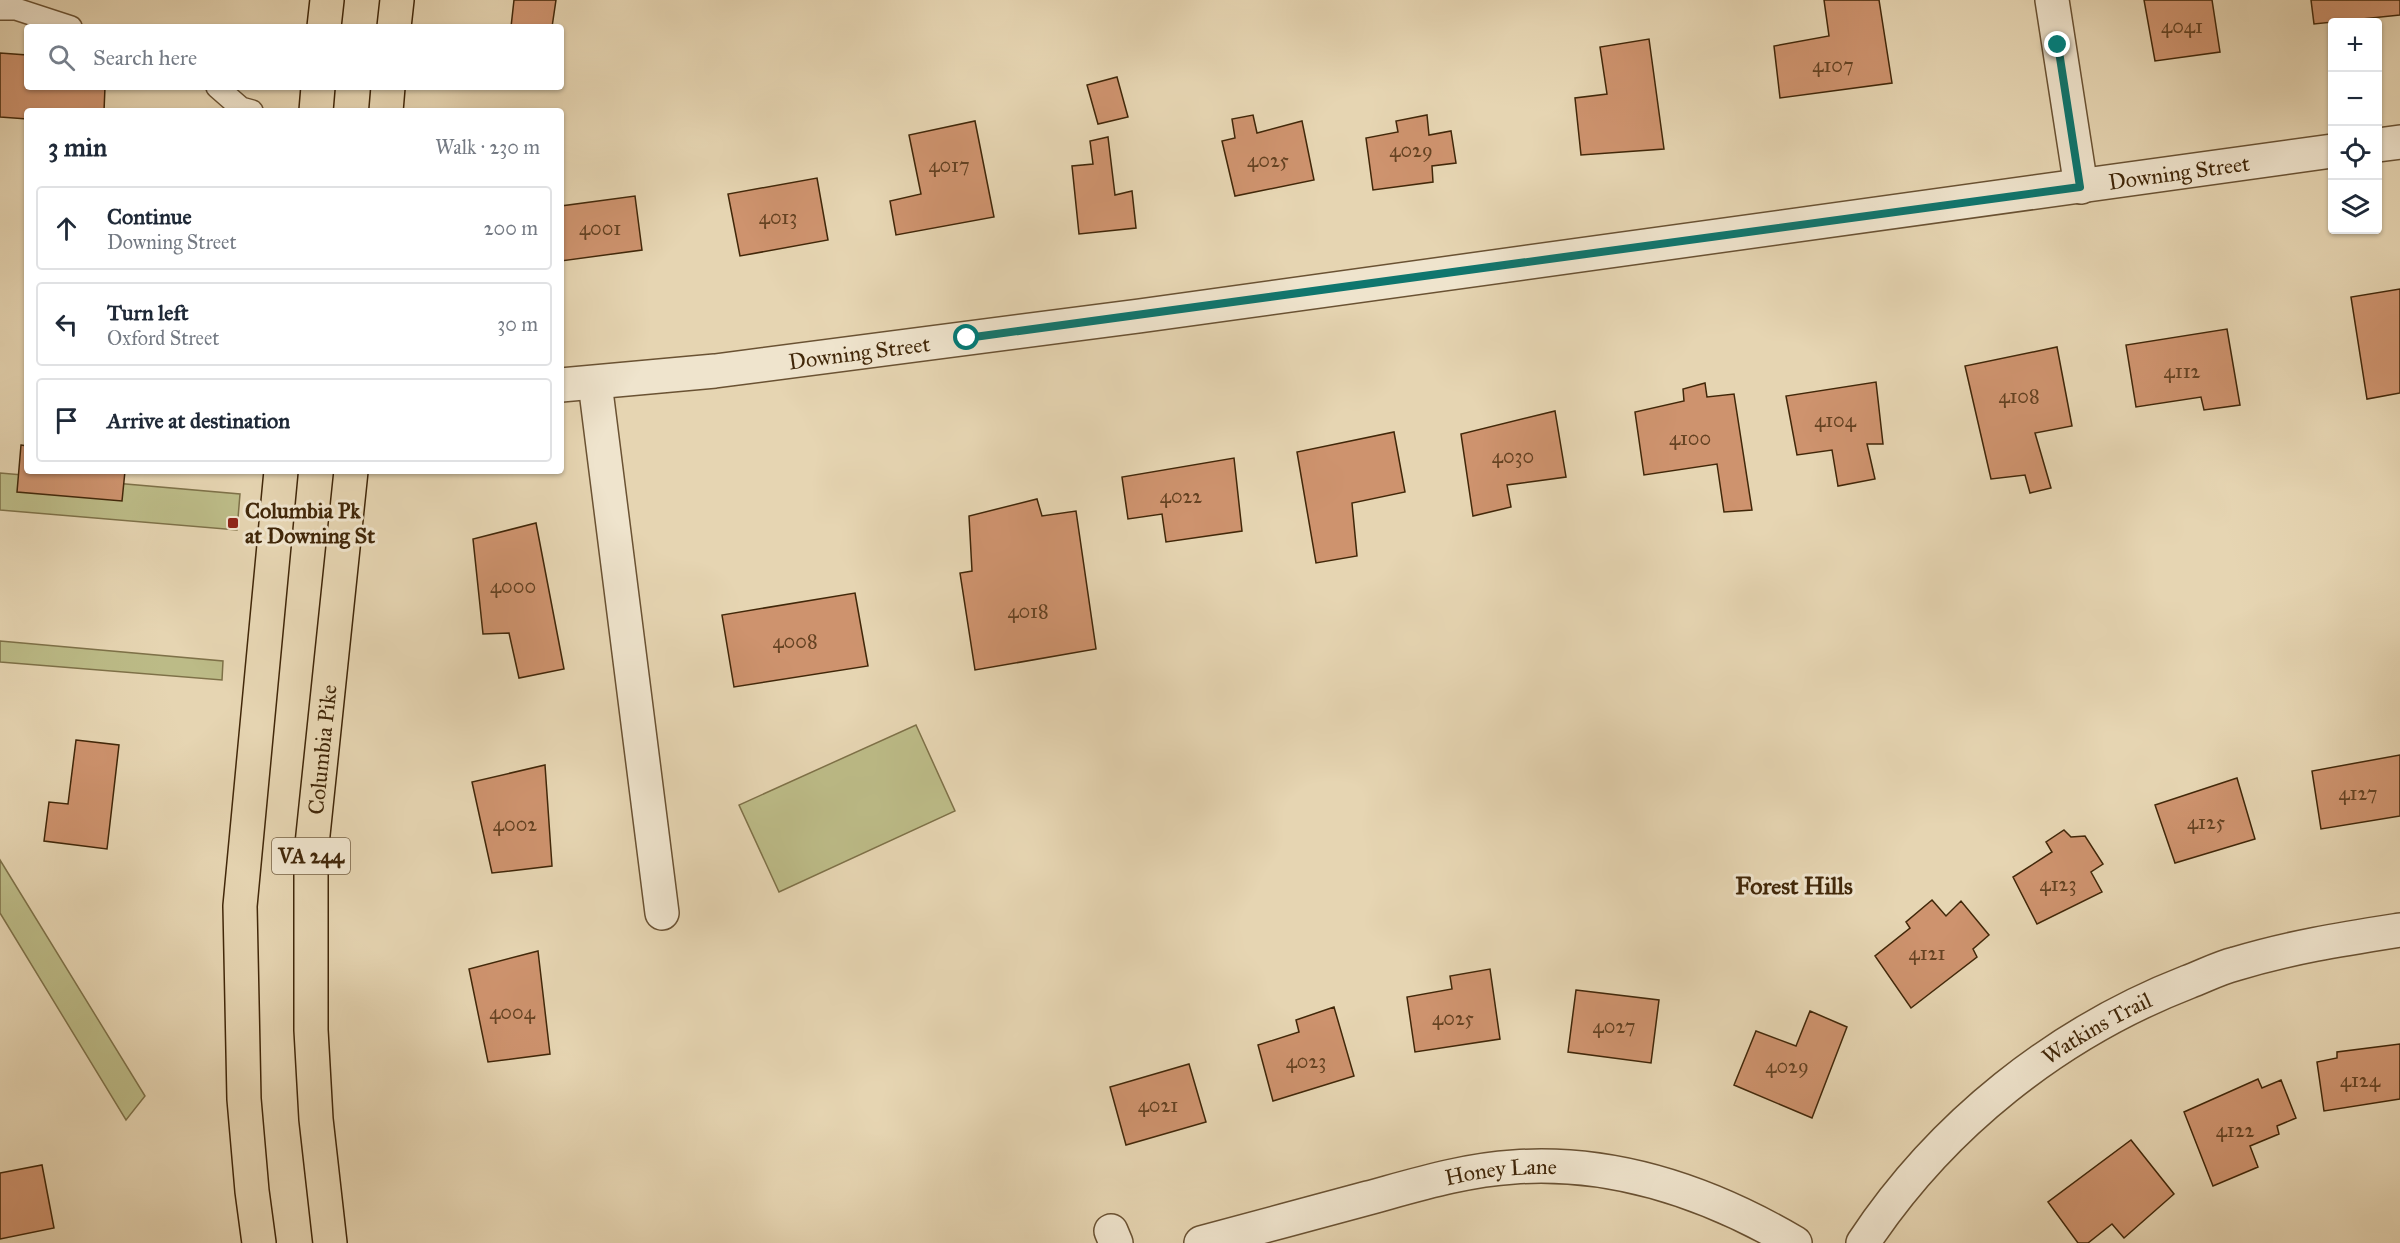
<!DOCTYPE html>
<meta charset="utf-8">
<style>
:root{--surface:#fff;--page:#f2f2f3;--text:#1f2937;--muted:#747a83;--line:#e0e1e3}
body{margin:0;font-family:"IM FELL Great Primer",serif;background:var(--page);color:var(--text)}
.controls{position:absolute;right:18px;top:18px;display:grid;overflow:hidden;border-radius:6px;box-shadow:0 2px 4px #0004}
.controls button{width:54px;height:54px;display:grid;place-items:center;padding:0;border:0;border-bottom:2px solid var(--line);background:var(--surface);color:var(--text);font:30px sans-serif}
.stop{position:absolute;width:18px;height:18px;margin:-14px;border:4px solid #0f766e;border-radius:50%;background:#fff}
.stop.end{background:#0f766e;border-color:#fff;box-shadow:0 2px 6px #0008}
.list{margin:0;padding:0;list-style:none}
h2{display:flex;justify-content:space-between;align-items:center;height:78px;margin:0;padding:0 24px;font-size:26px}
h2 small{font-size:20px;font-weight:400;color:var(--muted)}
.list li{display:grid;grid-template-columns:39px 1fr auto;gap:18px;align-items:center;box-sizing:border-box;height:84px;margin:0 12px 12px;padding:0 12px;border:2px solid var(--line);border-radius:6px}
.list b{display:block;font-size:22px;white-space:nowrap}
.list p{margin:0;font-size:20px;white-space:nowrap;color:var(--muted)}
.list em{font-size:20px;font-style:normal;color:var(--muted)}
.icon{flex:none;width:33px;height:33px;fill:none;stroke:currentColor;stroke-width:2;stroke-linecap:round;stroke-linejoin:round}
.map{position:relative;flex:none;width:2400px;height:1243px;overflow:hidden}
.search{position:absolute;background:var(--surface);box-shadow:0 2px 4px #0004;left:24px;top:24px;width:540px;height:66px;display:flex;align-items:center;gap:15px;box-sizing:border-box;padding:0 21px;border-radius:6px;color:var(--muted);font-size:22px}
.panel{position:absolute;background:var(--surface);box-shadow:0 2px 4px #0004;left:24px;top:108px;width:540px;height:366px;border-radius:6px}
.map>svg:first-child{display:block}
.green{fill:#bcbb87;stroke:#7e7148;stroke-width:1.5}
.building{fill:#ce936e;stroke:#412709;stroke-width:1.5}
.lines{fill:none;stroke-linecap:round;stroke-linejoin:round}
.lane-casing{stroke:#6a5233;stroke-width:24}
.street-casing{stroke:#6a5233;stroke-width:36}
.primary-casing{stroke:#412709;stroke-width:36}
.lane{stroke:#efe4cd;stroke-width:21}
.street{stroke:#efe4cd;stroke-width:33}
.primary{stroke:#e6d5b2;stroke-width:33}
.route{stroke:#0f766e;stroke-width:8}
.poi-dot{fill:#8f2418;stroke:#efe4cd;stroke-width:2}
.labels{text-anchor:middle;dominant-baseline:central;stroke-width:6;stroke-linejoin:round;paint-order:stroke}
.number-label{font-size:20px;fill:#644222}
.shield{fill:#efe4cd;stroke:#756044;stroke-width:1.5}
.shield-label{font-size:21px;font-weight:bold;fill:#412709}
.street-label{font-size:22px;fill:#412709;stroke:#efe4cd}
.poi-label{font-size:22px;font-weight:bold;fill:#412709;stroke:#efe4cd;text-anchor:start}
.neighbourhood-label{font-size:24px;font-weight:bold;fill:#412709;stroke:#efe4cd}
</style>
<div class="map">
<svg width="2400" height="1243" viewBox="0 0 2400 1243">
<rect width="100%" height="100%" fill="#e6d5b2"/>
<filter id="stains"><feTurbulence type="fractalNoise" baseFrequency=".00333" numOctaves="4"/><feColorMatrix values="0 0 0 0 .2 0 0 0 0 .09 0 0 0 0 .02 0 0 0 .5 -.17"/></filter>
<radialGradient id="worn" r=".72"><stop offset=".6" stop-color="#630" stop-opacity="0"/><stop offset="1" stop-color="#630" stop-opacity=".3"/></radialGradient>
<!-- green -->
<path class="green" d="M0,473L240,494L237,530L0,510Z
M0,641L223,661L222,680L0,662Z
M916,725L955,811L779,892L739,805Z
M0,860L145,1096L126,1120L0,913Z"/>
<!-- building -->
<path class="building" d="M514,0H556L552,27H511Z
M1824,0H1879L1892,83L1780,98L1774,46L1829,36Z
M2144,0H2212L2220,52L2155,61Z
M2311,0H2400V15L2314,24Z
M1649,39L1664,149L1581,155L1575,98L1607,94L1600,47Z
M0,53L27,55V87H105L104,111H27V119L0,117Z
M1117,77L1128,117L1098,124L1087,85Z
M1253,115L1257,133L1302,121L1314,180L1235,196L1222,141L1235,138L1232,119Z
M1427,115L1429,135L1451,131L1456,163L1432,166L1433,182L1373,190L1366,138L1398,132L1396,121Z
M975,121L994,217L896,235L890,201L921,194L909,135Z
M1108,137L1115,195L1132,191L1136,228L1079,234L1072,166L1093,164L1090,141Z
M817,178L828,240L740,256L728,194Z
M635,196L642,250L561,261V206Z
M2400,289V393L2367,399L2351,297Z
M2227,329L2240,405L2204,410L2201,397L2136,407L2126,345Z
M2057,347L2072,426L2035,433L2051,488L2030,493L2025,475L1991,479L1965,366Z
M1876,382L1883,444H1867L1875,479L1838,486L1832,450L1797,455L1786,396Z
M1705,383L1707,397L1734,394L1752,510L1724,512L1717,464L1644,475L1635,412L1684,401L1683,389Z
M1555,411L1566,477L1507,485L1511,507L1473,516L1461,434Z
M1394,432L1405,492L1352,503L1357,556L1316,563L1297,452Z
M21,445L27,446V471H125L122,501L17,492Z
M1234,458L1242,531L1166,542L1162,514L1128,519L1122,477Z
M1037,499L1042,516L1076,511L1096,649L975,670L960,573L972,571L969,516Z
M536,523L564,669L519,678L509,633L483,634L473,539Z
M855,593L868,666L734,687L722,615Z
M76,740L119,745L107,849L44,841L49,802L68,804Z
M2400,755V816L2321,829L2312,771Z
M545,765L552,866L492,873L472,782Z
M2237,778L2255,839L2175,863L2155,805Z
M2064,830L2071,837L2085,836L2103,864L2091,872L2102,892L2037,924L2013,877L2052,852L2046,842Z
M1932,900L1946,916L1961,901L1989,935L1973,949L1977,957L1911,1008L1875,956L1910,928L1906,922Z
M538,951L550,1054L488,1062L469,969Z
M1490,969L1500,1039L1415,1052L1407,997L1452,989L1450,976Z
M1576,990L1659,1000L1651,1063L1568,1052Z
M1334,1007L1354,1076L1273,1101L1258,1045L1299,1032L1296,1020Z
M1810,1011L1847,1027L1812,1118L1734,1085L1756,1031L1796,1046Z
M2400,1044V1099L2324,1111L2317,1062L2337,1058V1052Z
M1189,1064L1206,1122L1126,1145L1110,1087Z
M2258,1079L2262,1088L2281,1080L2296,1118L2277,1126L2279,1134L2250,1146L2258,1167L2213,1186L2184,1112Z
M2131,1140L2174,1194L2124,1238L2112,1224L2088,1243H2078L2048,1202Z
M42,1165L54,1228L0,1239V1173Z"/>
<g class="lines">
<defs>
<path id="lane" d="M0,9H16L71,27
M217,87L241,108L252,111"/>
<g id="street">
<path d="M2052,0L2081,187"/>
<path d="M2378,145L2400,142"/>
<path d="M595,383L662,913"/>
<path id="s1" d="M561,385L715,371L1139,316L2332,151"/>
<path d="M1111,1231L1116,1243"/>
<path id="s2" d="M1201,1243C1257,1228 1312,1213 1368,1198C1416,1185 1464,1170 1514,1167C1614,1160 1710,1193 1795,1243"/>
<path id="s3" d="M1863,1243C1941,1125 2057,1033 2188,982C2204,976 2219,968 2235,964C2291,947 2343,939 2400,930"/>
</g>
<g id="primary">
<path d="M324,27L327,0"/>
<path d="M394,27L397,0"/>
<path d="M316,111L318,87"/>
<path d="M386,111L388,87"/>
<path d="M259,1243L252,1191L244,1099L240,906L281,471"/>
<path id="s4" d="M330,1243L316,1119L311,1030V854L351,471"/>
</g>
</defs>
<!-- lane casing -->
<use href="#lane" class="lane-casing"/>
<!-- street casing -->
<use href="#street" class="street-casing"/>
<!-- primary casing -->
<use href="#primary" class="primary-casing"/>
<!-- lane -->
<use href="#lane" class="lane"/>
<!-- street -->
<use href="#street" class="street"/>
<!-- primary -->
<use href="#primary" class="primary"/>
</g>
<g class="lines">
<!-- route -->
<path class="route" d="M967,338L2080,187L2058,45"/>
</g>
<!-- markers -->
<rect class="poi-dot" x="227" y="517" width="12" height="12" rx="3"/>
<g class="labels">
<!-- number labels -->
<g class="number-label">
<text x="2182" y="26">4041</text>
<text x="1833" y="65">4107</text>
<text x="1411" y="150">4029</text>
<text x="1268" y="160">4025</text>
<text x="949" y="165">4017</text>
<text x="778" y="217">4013</text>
<text x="600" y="228">4001</text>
<text x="2182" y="371">4112</text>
<text x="2019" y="396">4108</text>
<text x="1835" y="420">4104</text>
<text x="1690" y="438">4100</text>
<text x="1513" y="456">4030</text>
<text x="1181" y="496">4022</text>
<text x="513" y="586">4000</text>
<text x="1028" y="611">4018</text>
<text x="795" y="641">4008</text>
<text x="2358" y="793">4127</text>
<text x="2206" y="822">4125</text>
<text x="515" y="824">4002</text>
<text x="2058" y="884">4123</text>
<text x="1927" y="953">4121</text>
<text x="512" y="1012">4004</text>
<text x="1453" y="1018">4025</text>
<text x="1614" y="1026">4027</text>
<text x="1306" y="1061">4023</text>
<text x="1787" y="1066">4029</text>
<text x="2360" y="1080">4124</text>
<text x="1158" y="1105">4021</text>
<text x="2235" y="1130">4122</text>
</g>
<!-- shield labels -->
<rect class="shield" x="272" y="838" width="78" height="36" rx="4.5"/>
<g class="shield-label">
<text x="311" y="856">VA 244</text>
</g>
<!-- street labels -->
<g class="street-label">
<text stroke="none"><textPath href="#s1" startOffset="1632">Downing Street</textPath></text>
<text stroke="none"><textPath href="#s1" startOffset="300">Downing Street</textPath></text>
<text stroke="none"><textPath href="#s4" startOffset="495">Columbia Pike</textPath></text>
<text stroke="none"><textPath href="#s3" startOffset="321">Watkins Trail</textPath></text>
<text stroke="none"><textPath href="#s2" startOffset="309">Honey Lane</textPath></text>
</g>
<!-- poi labels -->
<g class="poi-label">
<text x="245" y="510">Columbia Pk<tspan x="245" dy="25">at Downing St</tspan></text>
</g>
<!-- neighbourhood labels -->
<g class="neighbourhood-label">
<text x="1794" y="886">Forest Hills</text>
</g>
</g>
<rect width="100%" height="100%" filter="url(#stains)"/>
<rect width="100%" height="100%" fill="url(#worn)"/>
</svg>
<div class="controls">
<button>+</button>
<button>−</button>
<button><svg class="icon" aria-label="locate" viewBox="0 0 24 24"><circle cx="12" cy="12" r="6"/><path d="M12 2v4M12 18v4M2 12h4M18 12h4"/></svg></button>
<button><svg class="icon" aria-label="layers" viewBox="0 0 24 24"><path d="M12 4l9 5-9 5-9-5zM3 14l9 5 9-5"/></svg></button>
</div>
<div class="stop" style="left:967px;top:338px"></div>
<div class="stop end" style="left:2058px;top:45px"></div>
<div class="search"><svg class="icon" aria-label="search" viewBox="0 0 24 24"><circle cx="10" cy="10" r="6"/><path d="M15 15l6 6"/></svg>Search here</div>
<section class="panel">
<h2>3 min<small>Walk · 230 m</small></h2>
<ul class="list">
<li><svg class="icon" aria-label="ahead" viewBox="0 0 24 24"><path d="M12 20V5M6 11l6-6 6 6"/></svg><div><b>Continue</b><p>Downing Street</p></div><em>200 m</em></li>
<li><svg class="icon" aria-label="left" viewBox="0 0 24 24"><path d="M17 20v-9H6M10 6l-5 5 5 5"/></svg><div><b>Turn left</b><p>Oxford Street</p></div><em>30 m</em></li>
<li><svg class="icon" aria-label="arrive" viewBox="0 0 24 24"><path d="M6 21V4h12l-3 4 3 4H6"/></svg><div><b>Arrive at destination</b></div></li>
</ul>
</section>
</div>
